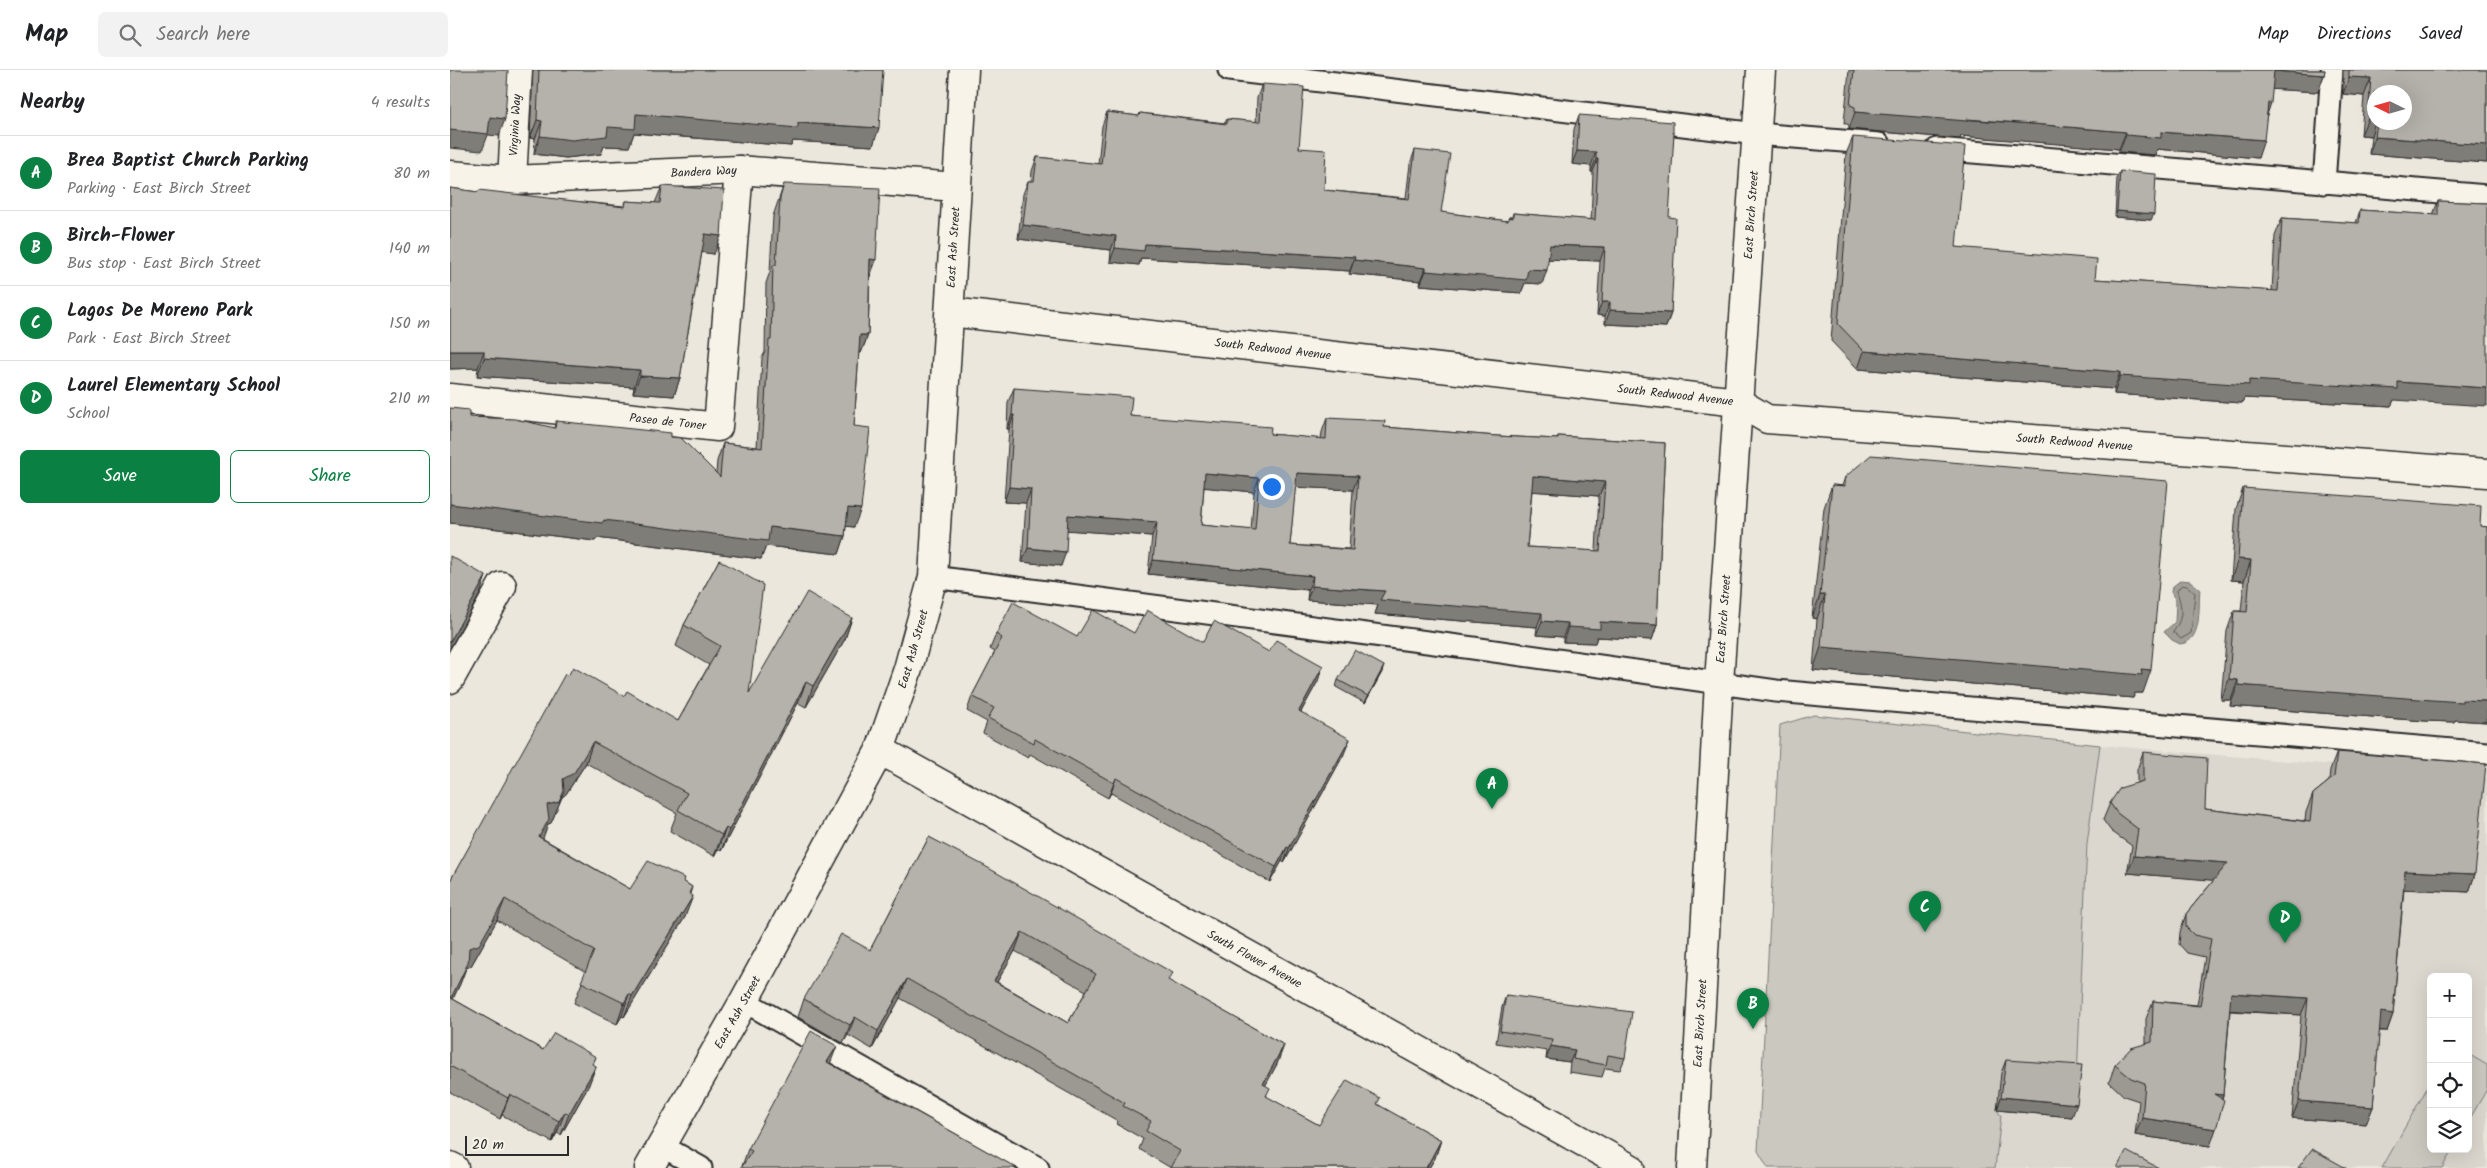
<!DOCTYPE html>
<meta charset="utf-8">
<style>
:root{--surface:#fff;--page:#f2f2f2;--text:#202124;--muted:#757577;--line:#e0e0e0;--accent:#0b8043}
body{margin:0;font-family:Kalam,sans-serif;background:var(--page);color:var(--text)}
.controls{position:absolute;right:15px;bottom:15px;display:grid;overflow:hidden;border-radius:8px;box-shadow:0 5px 20px #0002}
.controls button{width:45px;height:45px;display:grid;place-items:center;padding:0;border:0;border-bottom:1px solid var(--line);background:var(--surface);color:var(--text);font:25px sans-serif}
.compass{position:absolute;left:1917px;top:15px;width:45px;height:45px;border-radius:50%;background:var(--surface);box-shadow:0 5px 20px #0002;rotate:275deg}
.scale{position:absolute;left:15px;bottom:12px;width:104px;box-sizing:border-box;padding-left:5px;border:2px solid #2b2b2b;border-top:0;font-size:14px;line-height:18px;white-space:nowrap;color:#2b2b2b;-webkit-text-stroke:4px #f7f3e8;paint-order:stroke}
.you{position:absolute;left:821px;top:416px;width:18px;height:18px;margin:-12px;border:4px solid #fff;border-radius:50%;background:#1a73e8;box-shadow:0 0 0 8px #1a73e833}
.badge{display:grid;place-items:center;width:32px;height:32px;border-radius:50%;background:var(--accent);color:#fff;font-size:16px;font-weight:700}
.pin{position:absolute;translate:-50% -41px;filter:drop-shadow(0 1px 2px #0008)}
.pin::after{content:'';position:absolute;top:26px;width:18px;height:15px;background:inherit;clip-path:polygon(0 0,100% 0,50% 100%)}
.list{margin:0;padding:0;list-style:none}
h2{display:flex;justify-content:space-between;align-items:center;height:65px;margin:0;padding:0 20px;font-size:21px}
h2 small{font-size:16px;font-weight:400;color:var(--muted)}
.list li{display:grid;grid-template-columns:32px 1fr auto;gap:15px;align-items:center;box-sizing:border-box;height:75px;padding:0 20px;border-top:1px solid var(--line)}
.list b{display:block;font-size:19px;white-space:nowrap}
.list p{margin:0;font-size:16px;white-space:nowrap;color:var(--muted)}
.list em{font-size:16px;font-style:normal;color:var(--muted)}
.actions{display:flex;gap:10px;padding:15px 20px}
.actions a{flex:1;padding:11px 0;border:1px solid var(--accent);border-radius:8px;text-align:center;font-size:18px;color:var(--accent)}
.actions .main{background:var(--accent);color:#fff}
.icon{flex:none;width:28px;height:28px;fill:none;stroke:currentColor;stroke-width:2;stroke-linecap:round;stroke-linejoin:round}
.map{position:relative;flex:none;width:2037px;height:1098px;overflow:hidden}
header{display:flex;align-items:center;gap:30px;box-sizing:border-box;height:70px;padding:0 25px;background:var(--surface);border-bottom:1px solid var(--line)}
header strong{font-size:24px}
nav{display:flex;gap:28px;margin-inline-start:auto;font-size:18px}
.search{width:350px;height:45px;background:var(--page);display:flex;align-items:center;gap:12px;box-sizing:border-box;padding:0 18px;border-radius:8px;color:var(--muted);font-size:19px}
main{display:flex}
aside{flex:1;background:var(--surface)}
.map>svg:first-child{display:block}
.built{fill:#dbd7ce;fill-rule:evenodd}
.green{fill:#cbc8bf;stroke:#7b7a75}
.water{fill:#a29f98;stroke:#72716c}
.lines{fill:none;stroke-linecap:round;stroke-linejoin:round}
.shore{stroke:#5b5957;stroke-width:1}
.service-casing{stroke:#2b2b2b;stroke-width:25}
.minor-casing{stroke:#2b2b2b;stroke-width:31}
.tertiary-casing{stroke:#2b2b2b;stroke-width:31}
.service{stroke:#f7f3e8;stroke-width:21}
.minor{stroke:#f7f3e8;stroke-width:28}
.tertiary{stroke:#f7f3e8;stroke-width:28}
.wall{fill:#9c9993;stroke:#2b2b2b;fill-rule:evenodd}
.shaded-wall{fill:#7f7d78;stroke:#2b2b2b}
.building{fill:#b5b2ab;stroke:#2b2b2b;fill-rule:evenodd}
.labels{text-anchor:middle;dominant-baseline:central;stroke-width:5;stroke-linejoin:round;paint-order:stroke}
.street-label{font-size:12px;fill:#2b2b2b;stroke:#f7f3e8}
</style>
<header>
<strong>Map</strong>
<div class="search"><svg class="icon" aria-label="search" viewBox="0 0 24 24"><circle cx="10" cy="10" r="6"/><path d="M15 15l6 6"/></svg>Search here</div>
<nav><a>Map</a><a>Directions</a><a>Saved</a></nav>
</header>
<main>
<aside>
<h2>Nearby<small>4 results</small></h2>
<ul class="list">
<li><span class="badge">A</span><div><b>Brea Baptist Church Parking</b><p>Parking · East Birch Street</p></div><em>80 m</em></li>
<li><span class="badge">B</span><div><b>Birch-Flower</b><p>Bus stop · East Birch Street</p></div><em>140 m</em></li>
<li><span class="badge">C</span><div><b>Lagos De Moreno Park</b><p>Park · East Birch Street</p></div><em>150 m</em></li>
<li><span class="badge">D</span><div><b>Laurel Elementary School</b><p>School</p></div><em>210 m</em></li>
</ul>
<div class="actions"><a class="main">Save</a><a>Share</a></div>
</aside>
<div class="map">
<svg width="2037" height="1098" viewBox="0 0 2037 1098">
<rect width="100%" height="100%" fill="#ebe7dd"/>
<filter id="ink" filterUnits="userSpaceOnUse"><feTurbulence type="fractalNoise" baseFrequency=".02" numOctaves="2"/><feDisplacementMap in="SourceGraphic" scale="10" xChannelSelector="R" yChannelSelector="G"/><feConvolveMatrix kernelMatrix="1 2 1 2 8 2 1 2 1" color-interpolation-filters="sRGB"/></filter>
<g filter="url(#ink)">
<!-- built -->
<path class="built" d="M1650,675L2037,708V1098H1545L1551,1047L1547,1040L1627,1008L1637,774ZM1981,907H2018V1079H1981Z"/>
<!-- green -->
<path class="green" d="M1364,645L1650,675L1637,774L1627,1008L1547,1040L1551,1046L1545,1098H1318L1308,1081L1330,655Z
M2018,984L2037,995V1019L2018,1052Z
M1981,1011V1079H2003L1992,1098H1932Z"/>
<!-- water -->
<path class="water" d="M1731,510L1740,511L1750,519C1748,537 1753,572 1730,574L1722,570L1714,562L1725,552L1726,531L1721,522L1722,517Z"/>
<g class="lines">
<!-- shore -->
<path class="shore" d="M1732,515L1737,516L1745,523L1741,563L1731,569L1723,562C1734,547 1732,538 1727,521Z"/>
<defs>
<path id="service" d="M779,0L1307,64L1429,74
M1487,79L2037,126
M1874,113L1882,0
M483,507L1023,578L1326,621L2037,683
M294,931L588,1098
M212,1076L251,1098"/>
<g id="minor">
<path id="s1" d="M0,105L62,110L289,100L506,117"/>
<path id="s2" d="M62,110L68,0"/>
<path id="s3" d="M500,242L1288,332L1317,349L2037,403"/>
<path id="s4" d="M0,328L268,357L289,100"/>
<path d="M0,609L52,516"/>
<path id="s5" d="M430,680L1180,1098"/>
<path d="M0,1096L4,1098"/>
<path id="s6" d="M199,1098L294,931L430,680L458,599L483,507L514,0"/>
</g>
<g id="tertiary">
<path id="s7" d="M1242,1098L1269,612L1311,0"/>
</g>
</defs>
<!-- service casing -->
<use href="#service" class="service-casing"/>
<!-- minor casing -->
<use href="#minor" class="minor-casing"/>
<!-- tertiary casing -->
<use href="#tertiary" class="tertiary-casing"/>
<!-- service -->
<use href="#service" class="service"/>
<!-- minor -->
<use href="#minor" class="minor"/>
<!-- tertiary -->
<use href="#tertiary" class="tertiary"/>
</g>
<!-- wall -->
<path class="wall" d="M83,0H433L423,76L343,71L341,76L184,63L179,77L154,76L151,84L116,88L84,84L85,69L80,68Z
M1399,0H1875L1874,5L1868,22L1822,19L1808,88L1707,79L1705,85L1669,82V79L1577,71L1511,66L1510,69L1399,59V55L1394,53Z
M1893,0H2037V93L1919,84L1921,66L1911,65L1914,26L1893,24ZM1924,22L1954,52H1924Z
M812,14L874,120L956,128L960,94L965,80L991,142L1057,151L1059,147H1062L1063,143L1141,150L1143,102H1141V96L1122,94L1124,59L1129,45L1219,147L1221,243L1216,257L1155,254V246L1147,245L1150,191L1098,189L1092,214L1075,213L1071,223L970,215L971,211L899,204L900,201L691,188L689,195L660,192L661,180L568,169L573,124L578,111H581L582,101L587,87L648,94L652,56L657,42L689,46L690,43L775,53L777,49L806,52L807,28Z
M1403,67L1506,177L1645,209L1822,221L1825,166L1832,148L1906,153L1910,140L1983,145L1988,131L2037,133L1944,330L1941,336L1794,328L1792,333L1664,324V319L1408,299L1381,271L1396,84Z
M1670,101L1701,150L1665,147L1667,107Z
M334,114L426,190L420,207L418,265L411,283H409L404,356V457L396,456L395,466L389,484L316,476L311,489L147,468L145,471L0,453V338L19,347L104,358L106,351L221,367L266,403L267,391L273,373L307,377L312,288L315,282L316,213L320,202L323,146Z
M212,116L264,184L252,182L230,308L224,326L183,323L184,317L27,306L28,298L0,299V118L28,122L174,136L176,131L205,133Z
M564,318L680,346L820,364L871,369L872,362L877,348L934,357L1047,366L1107,369L1108,366L1215,373L1207,555L1202,570L1147,567L1145,573L1113,572V567L1086,565L1087,557L925,544L928,535L857,530L858,520L698,504L702,466L617,460L611,496L572,492L576,433L554,432L559,359H557L558,332ZM754,417L804,422L801,460L751,455ZM845,417L903,420L899,479L840,475ZM1082,421L1149,426L1146,481L1077,477Z
M1395,407L1693,623H1685L1683,628L1363,600L1367,549L1362,548L1374,438L1382,415L1392,416Z
M1793,418L2030,456L2037,457V652L2005,650L2004,652L1975,651L1780,636L1781,630H1771L1777,561L1784,541H1791L1794,511L1781,510L1786,439Z
M269,490L299,623L402,548L395,569L356,637L348,633L271,781L268,779L264,786L220,761L227,743L136,693L116,724L112,727L101,753L98,754L92,768L180,819L233,811L242,817L240,824L235,847L174,947L172,946L167,954L124,933L136,902L47,850L21,896L16,898L10,914L3,929L93,980L146,987L143,994L146,996L138,1017L111,1065L107,1063L102,1072L52,1045L50,1049L0,1022V811L118,606L174,626L228,651L259,595L226,576L234,555Z
M684,563L753,572L868,611L851,642L894,684L834,793L832,791L820,812L661,723L658,728L580,684L578,688L533,663L537,652L517,641L522,626L545,582L540,579L546,564L627,567Z
M932,602L915,633L886,617L888,610Z
M1693,682L1755,739L1855,751L1856,742L1863,724L1879,711L1880,700L1887,682L2025,804L2019,822L1954,819L1943,944L1937,961H1929L1923,1037L1916,1054L1842,1048L1851,945L1780,941L1773,1025L1760,1076L1685,1065L1689,1031L1674,1026L1659,1012L1665,995L1696,974V949L1703,931L1747,935L1755,887L1737,883L1729,874L1730,862L1736,844L1764,810L1677,803L1682,776L1661,761L1653,750L1660,733L1687,713V700Z
M479,767L719,911L834,975L827,994L815,1016L817,1027L869,1055L928,1035L991,1070L985,1088L979,1098H721L689,1079L693,1069L667,1054L668,1051L450,928L422,979L398,965L393,973L348,947L354,929L420,880ZM565,881L636,921L618,953L547,912Z
M1056,925L1175,988L1170,1000L1155,998L1152,1007L1119,1002L1120,992L1096,989L1097,981L1046,973L1052,937Z
M1556,990L1622,1047L1547,1040L1551,1003Z
M381,994L292,1096L298,1079Z"/>
<!-- shaded-wall -->
<path class="shaded-wall" d="M1824,1L1874,5L1868,22L1817,19Z
M1899,7L1921,8L1914,26L1893,24Z
M1818,33H1821L1815,51Z
M1405,42L1583,54L1676,62L1669,79L1511,66L1510,69L1399,59Z
M186,44L348,53L429,58L423,76L343,71L341,76L184,63L179,77L154,76L151,84L116,88L84,84L90,66L158,57Z
M40,47L55,49L49,66L38,65L32,81L0,78V60Z
M1918,48H1924V52H1925L1921,66L1911,65Z
M87,50L92,51L85,69L80,68Z
M1711,62L1814,70L1808,88L1707,79L1705,85L1669,82L1676,65Z
M1925,67L2037,75V93L1919,84Z
M1127,81L1146,82L1141,96L1122,94Z
M1146,89H1148L1143,102H1141Z
M1667,141L1704,144L1701,150L1665,147Z
M573,155L666,166L661,180L568,169Z
M255,164L271,166L264,184L248,182Z
M695,174L905,187L900,201L691,188L689,195L660,192L665,178Z
M1100,175L1155,177L1150,191L1095,189Z
M420,189L426,190L419,208Z
M904,190L976,198L971,211L899,204Z
M1078,199L1097,200L1092,214L1075,213L1071,223L970,215L976,201Z
M1152,232H1160L1155,246L1147,245Z
M1160,240L1221,243L1216,257L1155,254Z
M410,265H418L411,283H403Z
M0,281H34L28,298L0,299Z
M1414,281L1670,302L1664,319L1408,299Z
M34,288L190,300L184,317L27,306Z
M190,306L230,308L224,326L183,323Z
M1670,306L1799,310L1948,312L2037,318V336L1944,330L1941,336L1794,328L1792,333L1664,324Z
M562,345H564L559,359H557Z
M755,403L809,408L804,422L750,417Z
M847,403L908,406L903,420L842,417Z
M1083,406L1155,412L1149,426L1078,421Z
M559,417L581,419L576,433L554,432Z
M0,434L154,450L320,457L395,466L389,484L316,476L311,489L147,468L145,471L0,453Z
M398,438L411,439L404,457L392,456Z
M618,445L707,452L702,466L613,460Z
M578,478L616,482L611,496L572,492Z
M1788,489L1801,490L1794,511L1781,510Z
M703,490L863,506L858,520L698,504Z
M36,506L30,524L0,578V572Z
M862,516L935,521L1092,543L1087,557L925,544L928,535L857,530Z
M1370,525H1375L1367,549L1362,548Z
M402,548L395,569L356,637L363,616Z
M1092,551L1118,553L1113,567L1086,565Z
M1150,552L1207,555L1202,570L1147,567L1145,573L1113,572L1118,557Z
M1371,577L1691,599L1701,600L1693,623H1685L1683,628L1363,600Z
M873,596L868,611L843,656L849,641Z
M934,596L932,602L915,633L918,626Z
M1779,609L1788,610L1781,630H1771Z
M356,612L348,633L271,781L279,760Z
M1788,615L2037,631V652L2005,650L2004,652L1975,651L1780,636Z
M900,669L894,684L834,793L839,778Z
M143,672L136,693L116,724L112,727L101,753L98,754L92,771L82,788L97,735L113,709Z
M666,708L661,723L658,728Z
M276,758L268,779L264,786L272,765Z
M837,777L832,791L820,812L826,797Z
M1684,786L1778,793L1771,811L1677,803Z
M1955,801L2025,804L2019,822L1949,819Z
M243,826L235,847L174,947L182,926Z
M55,829L47,850L21,896L16,898L10,914L0,935V930L19,878Z
M572,862L565,881L537,929L544,911Z
M457,909L450,928L422,979L428,961Z
M1781,923L1858,928L1851,945L1775,940Z
M179,924L172,946L167,954L174,933Z
M1931,942L1943,944L1937,961L1924,960Z
M405,947L398,965L393,973L400,955Z
M834,975L827,994L806,1033L813,1014Z
M387,976L380,994L377,992Z
M1101,976L1125,980L1120,992L1096,989Z
M146,996L138,1017L111,1065L119,1044Z
M60,1024L52,1045L50,1049L58,1028Z
M1764,1024L1773,1025L1767,1042Z
M1551,1027L1627,1034L1622,1047L1547,1040Z
M1849,1031L1923,1037L1916,1054L1842,1048Z
M115,1042L107,1063L102,1072L109,1051Z
M1692,1048L1766,1059L1760,1076L1685,1065Z
M991,1070L985,1088L979,1098H976Z"/>
<!-- building -->
<path class="building" d="M0,0H58L55,49L40,47L38,64L0,60Z
M89,0H433L429,58L348,53V58L186,44L185,59L158,57L157,66L122,70L90,66L92,51L87,50Z
M1404,0H1875L1874,5L1824,1L1821,33H1818L1814,70L1711,62V68L1676,65V62L1583,54L1517,49V51L1405,42V37L1400,35Z
M1899,0H2037V75L1925,67L1927,52H1954V22H1924V48H1918L1921,8L1899,7Z
M812,14L854,17L849,78L876,80L874,120L959,129L965,80L1000,84L991,142L1058,151L1059,147L1063,148V143L1145,150L1148,89H1146V82L1127,81L1129,45L1223,52V63H1224L1219,147L1226,148L1221,243L1160,240V232H1152L1155,177L1100,175L1097,200L1078,199L1076,210L976,201V198L904,190L905,187L695,174L694,181L665,178L666,166L573,155L578,111H584L587,87L651,94L657,42L689,46L690,43L777,54V49L810,52Z
M1403,67L1515,76L1506,177L1647,189L1645,209L1828,221L1832,148L1909,153L1910,140L1988,145V131L2037,133V318L1948,312V319L1799,310V315L1670,306V302L1414,281L1388,254Z
M1670,101L1706,104L1704,144L1667,141Z
M334,114L430,118L426,190L420,189L418,265H410L404,356L420,358L411,439L398,438L395,466L320,457L318,471L154,450L152,453L0,434V338L19,340V347L65,349L105,358L106,351L221,363V367L231,368L270,407L273,373L312,378L319,270H321L323,195H326L330,128Z
M212,116L274,120L271,166L255,164L230,308L190,306V300L34,288V281H0V118L28,122L29,120L175,137L176,131L210,133Z
M564,318L682,327L680,346L821,357L820,364L876,369L877,348L935,351L934,357L1047,366L1108,369V366L1215,373L1207,555L1150,552V559L1118,557V553L1092,551V543L930,530L935,521L862,516L863,506L703,490L707,452L618,445L616,482L578,478L581,419L559,417L564,345H562ZM755,403L809,408L805,460L751,455ZM847,403L908,406L903,480L840,475ZM1083,406L1155,412L1150,481L1077,477Z
M1421,385L1718,411L1701,600L1691,599L1692,605L1371,577L1375,525H1370L1382,415L1395,416V407Z
M1793,418L2031,436L2030,456L2037,457V631L2012,630V632L1982,630L1788,615V610L1779,609L1784,541L1797,542L1801,490L1788,489Z
M0,486L36,506L0,572Z
M269,490L313,515L299,623L357,522L402,548L363,616L356,612L279,760L276,758L272,765L228,740L237,723L143,672L124,703L113,709L114,721L109,732L97,735L99,749L89,767L180,819L198,791L234,808L233,811L242,817L239,823L243,826L182,926L179,924L174,933L131,912L144,881L55,829L29,875L19,878L18,893L1,928L93,980L104,963L146,987L142,994L146,996L119,1044L115,1042L109,1051L60,1024L58,1028L0,996V811L115,604L118,606L123,597L174,626L177,621L228,651L270,576L234,555Z
M563,532L627,567L643,540L684,563L697,540L753,572L764,551L819,582L826,570L873,596L849,641L900,669L839,778L837,777L826,797L666,708L664,713L585,669L584,673L538,648L544,638L522,626L552,568L546,564Z
M905,580L934,596L918,626L888,610Z
M1693,682L1757,688L1755,739L1860,752L1863,724L1884,707L1887,682L2036,694L2025,804L1955,801L1943,944L1931,942L1923,1037L1849,1031L1858,928L1781,923L1773,1025L1764,1024L1774,1030L1766,1059L1692,1048L1695,1013L1681,1008L1665,995L1681,978L1702,972L1703,931L1750,936L1761,869L1744,865L1736,857V844L1778,793L1684,786L1688,759L1667,743L1660,733L1670,718L1693,711Z
M479,767L533,795L723,903L718,910L834,975L813,1014L820,1018L816,1026L869,1055L897,1010L930,1028L927,1034L991,1070L976,1098H721L730,1081L696,1061L701,1051L673,1036L675,1033L457,909L428,961L405,947L400,955L354,929L391,864L420,880ZM572,862L646,904L618,953L544,911Z
M1056,925L1182,942L1175,988L1158,985L1156,995L1123,989L1125,980L1101,976L1102,969L1050,961Z
M361,961L387,976L377,992L567,1098H291L302,1081L298,1079Z
M1556,990L1632,995L1627,1034L1551,1027Z
M1862,1079L1896,1098H1848Z
M1676,1081L1709,1098H1667Z"/>
</g>
<g class="labels">
<!-- street labels -->
<g class="street-label">
<text stroke="none"><textPath href="#s2" startOffset="55">Virginia Way</textPath></text>
<text stroke="none"><textPath href="#s1" startOffset="254">Bandera Way</textPath></text>
<text stroke="none"><textPath href="#s7" startOffset="955">East Birch Street</textPath></text>
<text stroke="none"><textPath href="#s6" startOffset="989">East Ash Street</textPath></text>
<text stroke="none"><textPath href="#s3" startOffset="325">South Redwood Avenue</textPath></text>
<text stroke="none"><textPath href="#s3" startOffset="730">South Redwood Avenue</textPath></text>
<text stroke="none"><textPath href="#s4" startOffset="219">Paseo de Toner</textPath></text>
<text stroke="none"><textPath href="#s3" startOffset="1135">South Redwood Avenue</textPath></text>
<text stroke="none"><textPath href="#s7" startOffset="550">East Birch Street</textPath></text>
<text stroke="none"><textPath href="#s6" startOffset="584">East Ash Street</textPath></text>
<text stroke="none"><textPath href="#s5" startOffset="429">South Flower Avenue</textPath></text>
<text stroke="none"><textPath href="#s6" startOffset="179">East Ash Street</textPath></text>
<text stroke="none"><textPath href="#s7" startOffset="145">East Birch Street</textPath></text>
</g>
</g>
</svg>
<div class="controls">
<button>+</button>
<button>−</button>
<button><svg class="icon" aria-label="locate" viewBox="0 0 24 24"><circle cx="12" cy="12" r="6"/><path d="M12 2v4M12 18v4M2 12h4M18 12h4"/></svg></button>
<button><svg class="icon" aria-label="layers" viewBox="0 0 24 24"><path d="M12 4l9 5-9 5-9-5zM3 14l9 5 9-5"/></svg></button>
</div>
<svg class="compass" viewBox="-18 -18 36 36"><path d="M0-13l5 13h-10z" fill="#e53935"/><path d="M0 13l5-13h-10z" fill="#757577"/></svg>
<div class="scale">20 m</div>
<div class="you"></div>
<div class="pin badge" style="left:1042px;top:739px">A</div>
<div class="pin badge" style="left:1303px;top:959px">B</div>
<div class="pin badge" style="left:1475px;top:862px">C</div>
<div class="pin badge" style="left:1835px;top:873px">D</div>
</div>
</main>
